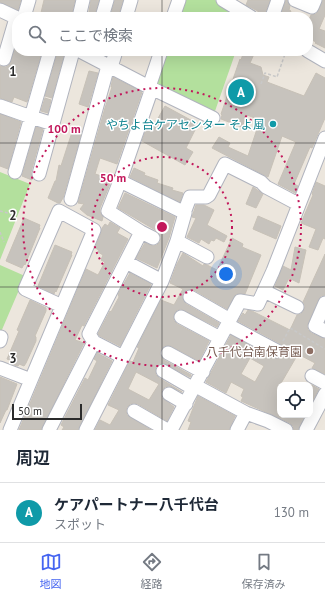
<!DOCTYPE html>
<html lang="ja">
<meta charset="utf-8">
<style>
:root{--surface:#fff;--page:#f6f6f7;--text:#1f2937;--muted:#747a83;--line:#e0e1e3;--accent:#4565f1}
body{margin:0;font-family:"PT Sans","Noto Sans JP",sans-serif;background:var(--page);color:var(--text)}
.controls{position:absolute;right:12px;bottom:12px;display:grid;overflow:hidden;border-radius:8px;box-shadow:0 4px 16px #0002}
.controls button{width:36px;height:36px;display:grid;place-items:center;padding:0;border:0;border-bottom:1px solid var(--line);background:var(--surface);color:var(--text);font:20px sans-serif}
.scale{position:absolute;left:12px;bottom:10px;width:70px;box-sizing:border-box;padding-left:4px;border:2px solid #2b2b2b;border-top:0;font-size:11px;line-height:14px;white-space:nowrap;color:#2b2b2b;-webkit-text-stroke:3px #fff;paint-order:stroke}
.you{position:absolute;left:226px;top:274px;width:14px;height:14px;margin:-10px;border:3px solid #fff;border-radius:50%;background:#1a73e8;box-shadow:0 0 0 6px #1a73e833}
.badge{display:grid;place-items:center;width:26px;height:26px;border-radius:50%;background:var(--accent);color:#fff;font-size:13px;font-weight:700}
.pin{position:absolute;translate:-50% -50%;border:2px solid #fff;box-shadow:0 1px 4px #0006}
.list{margin:0;padding:0;list-style:none}
h2{display:flex;justify-content:space-between;align-items:center;height:52px;margin:0;padding:0 16px;font-size:17px}
h2 small{font-size:13px;font-weight:400;color:var(--muted)}
.list li{display:grid;grid-template-columns:26px 1fr auto;gap:12px;align-items:center;box-sizing:border-box;height:60px;padding:0 16px;border-top:1px solid var(--line)}
.list b{display:block;font-size:15px;white-space:nowrap}
.list p{margin:0;font-size:13px;white-space:nowrap;color:var(--muted)}
.list em{font-size:13px;font-style:normal;color:var(--muted)}
.icon{flex:none;width:22px;height:22px;fill:none;stroke:currentColor;stroke-width:2;stroke-linecap:round;stroke-linejoin:round}
.map{position:relative;flex:none;width:325px;height:430px;overflow:hidden}
.search{position:absolute;background:var(--surface);box-shadow:0 4px 16px #0002;left:12px;right:12px;top:12px;height:44px;display:flex;align-items:center;gap:10px;box-sizing:border-box;padding:0 14px;border-radius:16px;color:var(--muted);font-size:15px}
.sheet{height:112px;background:var(--surface)}
nav{display:flex;justify-content:space-around;align-items:center;box-sizing:border-box;height:56px;border-top:1px solid var(--line);background:var(--surface);font-size:11px;color:var(--muted)}
nav a{display:grid;justify-items:center;gap:2px}
nav .on{color:var(--accent)}
.map>svg:first-child{display:block}
.green{fill:#b3e09d}
.building{fill:#c7c3bd;stroke:#c7c1b7;fill-rule:evenodd}
.lines{fill:none;stroke-linecap:round;stroke-linejoin:round}
.minor-casing{stroke:#b1b4be;stroke-width:15}
.path{stroke:#c8c8c8;stroke-width:1.5;stroke-dasharray:3 2;stroke-linecap:butt}
.minor{stroke:#fff;stroke-width:13}
.grid{fill:none;stroke:#2b2b2b;stroke-width:1;stroke-opacity:0.55}
.ring{fill:none;stroke:#c2185b;stroke-width:2;stroke-dasharray:2 4}
.culture-dot{fill:#0f9aa8;stroke:#fff;stroke-width:1.5}
.education-dot{fill:#8d6e63;stroke:#fff;stroke-width:1.5}
.labels{text-anchor:middle;dominant-baseline:central;stroke-width:3;stroke-linejoin:round;paint-order:stroke}
.culture-label{font-size:12px;fill:#0d838f;stroke:#fff;text-anchor:end}
.education-label{font-size:12px;fill:#785e54;stroke:#fff;text-anchor:end}
.grid-label{font-size:13px;text-anchor:middle;font-weight:bold;fill:#2b2b2b;stroke:#fff;stroke-width:3;stroke-linejoin:round;paint-order:stroke}
.centre{fill:#c2185b;stroke:#fff;stroke-width:2}
.ring-label{font-size:12px;text-anchor:middle;font-weight:bold;fill:#c2185b;stroke:#fff;stroke-width:3;stroke-linejoin:round;paint-order:stroke}
</style>
<div class="map">
<svg width="325" height="430" viewBox="0 0 325 430">
<rect width="100%" height="100%" fill="#ece6dd"/>
<!-- green -->
<path class="green" d="M183,0H215L243,17H178Z
M166,51H236L214,114L155,86Z
M0,172L30,184L0,260Z
M0,265L25,276L1,332H0Z"/>
<!-- building -->
<path class="building" d="M0,0H21L18,10L0,2Z
M44,0H75L71,17H40Z
M91,0H99L94,17H88Z
M115,0H123L118,17H110Z
M248,0H270L264,16L258,13V11L246,5Z
M286,0H287L290,6L289,10L291,11L288,17H280Z
M323,0H325V15L319,29L325,31V48L315,43L316,42L308,38V22L311,15L316,14L319,10Z
M16,45L17,51H42L27,102L14,97L12,102L0,98V66L6,67L10,64Z
M58,51H65L52,98L45,96Z
M244,51L254,54L250,63L261,67L263,75L269,77L267,82L304,96L316,73L325,78V118L312,148L310,147L294,184L298,186L295,193L278,184L296,142L282,136L268,177L212,148L219,137L230,143L228,147L248,156L260,120L247,115L242,127L221,119L222,115L221,114L240,59L241,60Z
M89,71L98,73L88,107L79,104Z
M113,77L142,92L117,164L100,158L95,174L112,179L100,208V212L103,217L102,221L87,215L80,209L84,204L78,203L105,108L112,87H111Z
M45,98L51,100L48,113L41,111Z
M165,106L198,124L186,148L193,152L185,165L142,141L148,124L153,127Z
M0,114L21,122L8,169L0,166Z
M36,127L43,129L31,172L32,180L22,176Z
M73,129L82,131L63,198L60,203H58L48,198L55,181H56L59,165L61,166Z
M134,168L145,173L144,175L158,180L157,183L173,188L172,190L183,193L180,202L130,177Z
M316,182L325,186V239L323,238L318,250L309,247L316,229L301,223L313,195L312,194Z
M253,187L263,194L256,208L246,204Z
M125,193L175,217L169,238L157,268L136,258L145,243L153,246L157,245L160,242L161,237L157,231L118,208Z
M196,205H204L214,210L207,225L227,236L224,242L216,238L214,241L211,240L209,244L201,239L199,243L187,237L196,218L192,217Z
M258,216L281,226L276,239L253,229Z
M24,218L40,225L39,228H40L25,265L24,264L22,268L6,261Z
M110,222L120,228L117,233L128,239L84,326L82,325L75,340L84,343L41,430H19L86,269L98,275L105,262L101,260L103,255L98,252L99,250L95,248L101,233L102,228L105,224L108,226Z
M232,238L243,244L242,247L261,255L245,294H236L227,309L194,290H186L183,293L182,297L186,304L219,323L217,327L181,309L177,310L174,314V321L177,324L209,341L199,361L171,346H164L161,350L160,354L164,360L191,375L190,377L163,363L159,364L156,367V375L159,378L182,392L169,386L165,387L162,390L161,394L162,398L174,407L167,421L138,404L134,403L130,404L127,407L126,411L127,415L151,430H95L100,420L110,425L119,410L108,405L130,361L133,362L139,348L137,347L161,300L174,305L183,289L170,283L177,264L183,253L203,266L204,264L207,265L217,270ZM136,372L159,384L149,400L128,389Z
M55,245L72,252L71,255H72L56,292L55,291L54,294L38,286Z
M295,247L306,250L299,283L289,278L283,290L275,286L283,266L291,270Z
M325,254V295L321,296L318,300L307,326L308,330L311,333L325,339V374L312,368L315,363L298,354L280,385V415H305L298,430H294L293,426L290,423L241,401L243,397L241,396L244,389L231,382L226,393L206,382L231,335L273,358L278,359L282,358L285,351L284,347L281,344L238,321L243,313L245,315L248,310L252,311L290,330L297,315L301,314L304,310L305,306L303,302ZM250,358L264,366L255,382L241,374Z
M130,273L151,284L120,346L100,336L98,334L110,311L111,312L119,297L118,294Z
M30,300L46,308V311L35,336L36,337V341L26,363L24,366L19,364L18,366L11,364L12,361L7,359L19,331L17,330Z
M97,353L112,361L78,430H62L64,427L61,425L85,378L88,380L97,361L94,359Z
M0,377L17,384L7,410H6L0,423Z
M310,384L319,389L310,405Z
M198,396L235,416L229,430H188L191,422L188,421Z"/>
<g class="lines">
<defs>
<path id="minor" d="M223,0L251,17
M295,0L312,7L315,0
M0,10L17,18
M24,17L29,0
M79,17L83,0
M102,17L107,0
M126,17L131,0
M173,17L179,0
M272,17L278,0
M50,51L31,117L53,124
M80,51L149,87L213,118
M308,51L325,61
M4,59L16,18
M111,67L116,51
M149,87L161,51
M152,88L120,181L108,211L141,232L153,238
M0,106L31,117L15,172
M39,174L73,51
M71,199L108,66
M184,213L190,197H206L209,195L225,164L261,182L266,187L298,204
M177,241L207,257
M126,262L162,281
M264,291L297,307
M190,297L230,320
M325,303L315,326L325,331
M181,317L220,338
M228,325L277,351
M0,341L1,337
M168,353L203,372
M123,357L94,342L89,334L141,232
M0,368L31,380
M163,371L194,389
M312,376L325,383
M196,386L246,413L268,421L286,430
M169,394L186,404
M134,411L167,430
M10,430L94,230L59,211L25,289L62,306
M49,430L94,342
M86,430L162,281L177,241L185,213L120,181
M171,430L240,301L258,304L273,271L325,138
M237,430L246,413
M306,430L325,394"/>
</defs>
<!-- minor casing -->
<use href="#minor" class="minor-casing"/>
<!-- path -->
<path class="path" d="M253,53V51
M261,84L265,73L277,77L286,51
M0,211L15,215
M0,232L4,242
M283,341L290,328L325,349"/>
<!-- minor -->
<use href="#minor" class="minor"/>
</g>
<!-- grid -->
<path class="grid" d="M162,0V17M162,51V430M0,143H325M0,287H325"/>
<!-- distance rings -->
<g class="ring">
<circle cx="162" cy="227" r="70"/>
<circle cx="162" cy="227" r="139"/>
</g>
<!-- markers -->
<circle class="culture-dot" cx="273" cy="124" r="4"/>
<circle class="education-dot" cx="310" cy="351" r="4"/>
<g class="labels">
<!-- culture labels -->
<g class="culture-label">
<text x="265" y="124">やちよ台ケアセンター そよ風</text>
</g>
<!-- education labels -->
<g class="education-label">
<text x="302" y="351">八千代台南保育園</text>
</g>
</g>
<g class="grid-label">
<text x="13" y="76">1</text>
<text x="13" y="220">2</text>
<text x="13" y="363">3</text>
</g>
<circle cx="162" cy="227" r="6" class="centre"/>
<g class="ring-label">
<text x="64" y="133">100 m</text>
<text x="113" y="182">50 m</text>
</g>
</svg>
<div class="controls">
<button><svg class="icon" aria-label="locate" viewBox="0 0 24 24"><circle cx="12" cy="12" r="6"/><path d="M12 2v4M12 18v4M2 12h4M18 12h4"/></svg></button>
</div>
<div class="scale">50 m</div>
<div class="you"></div>
<div class="pin badge" style="left:241px;top:92px;background:#0f9aa8">A</div>
<div class="search"><svg class="icon" aria-label="search" viewBox="0 0 24 24"><circle cx="10" cy="10" r="6"/><path d="M15 15l6 6"/></svg>ここで検索</div>
</div>
<section class="sheet">
<h2>周辺<small></small></h2>
<ul class="list">
<li><span class="badge" style="background:#0f9aa8">A</span><div><b>ケアパートナー八千代台</b><p>スポット</p></div><em>130 m</em></li>
</ul>
</section>
<nav>
<a class="on"><svg class="icon" aria-label="map" viewBox="0 0 24 24"><path d="M3 6l6-2 6 2 6-2v14l-6 2-6-2-6 2zM9 4v14M15 6v14"/></svg>地図</a>
<a><svg class="icon" aria-label="directions" viewBox="0 0 24 24"><path d="M12 3l9 9-9 9-9-9zM9 14v-3h6M13 9l2 2-2 2"/></svg>経路</a>
<a><svg class="icon" aria-label="saved" viewBox="0 0 24 24"><path d="M7 4h10v16l-5-4-5 4z"/></svg>保存済み</a>
</nav>
